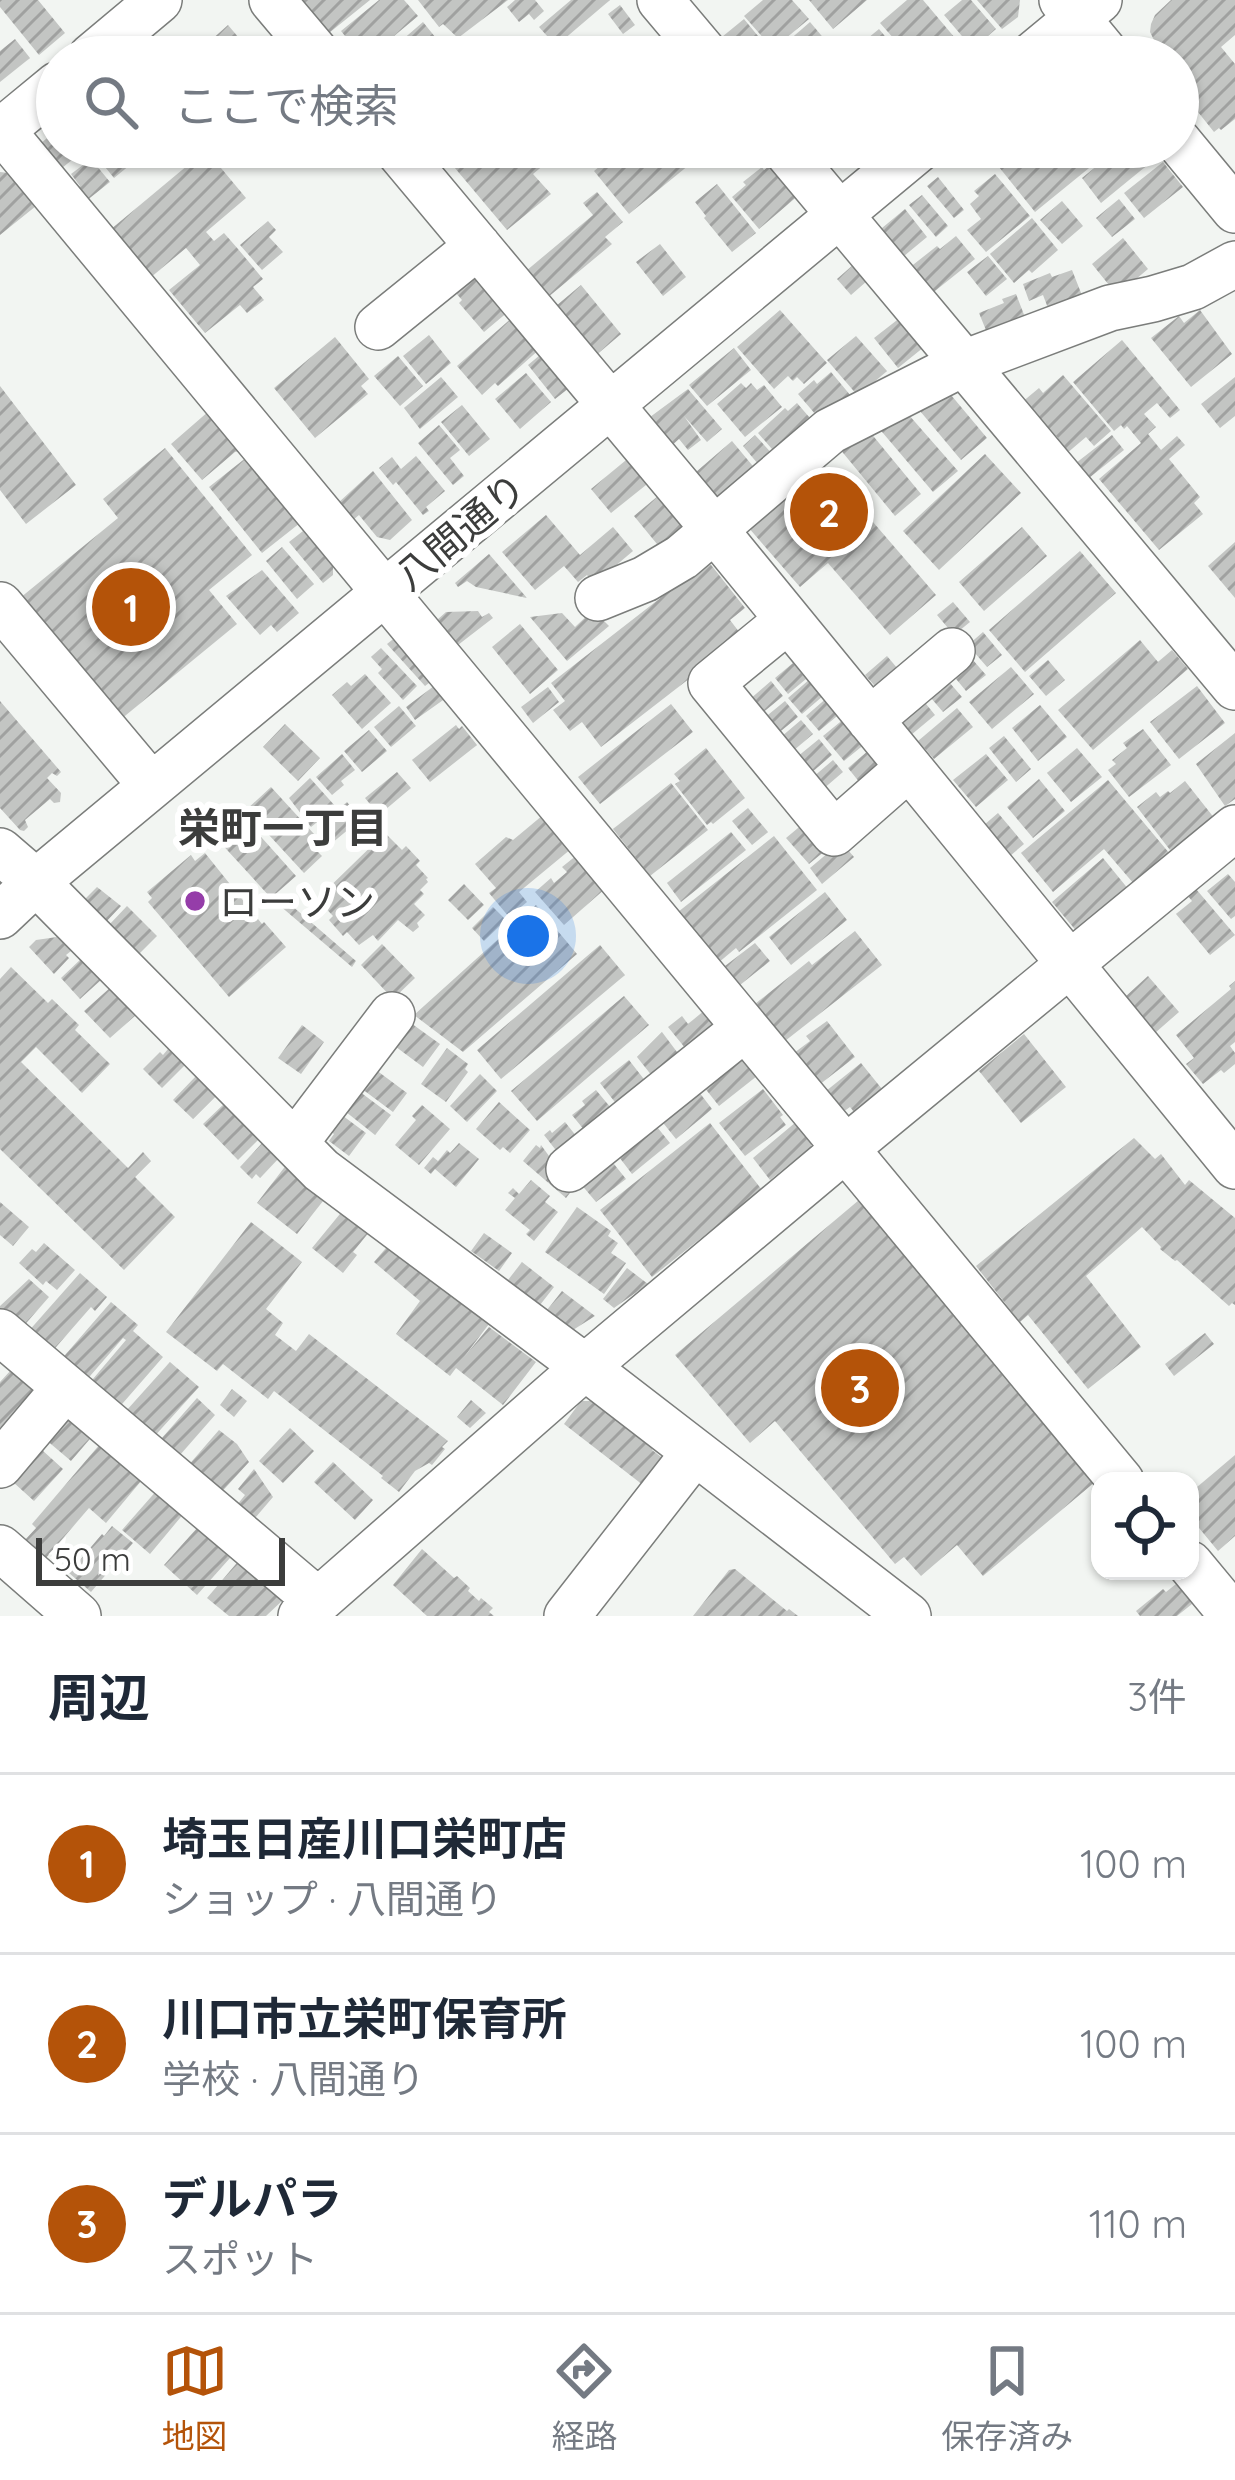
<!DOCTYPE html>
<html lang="ja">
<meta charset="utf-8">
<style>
:root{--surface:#fff;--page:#f6f6f7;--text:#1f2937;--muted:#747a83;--line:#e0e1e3;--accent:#b45309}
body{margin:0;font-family:Quicksand,"Noto Sans JP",sans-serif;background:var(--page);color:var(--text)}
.controls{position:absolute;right:36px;bottom:36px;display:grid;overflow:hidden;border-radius:24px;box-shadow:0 3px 9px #0004}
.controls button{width:108px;height:108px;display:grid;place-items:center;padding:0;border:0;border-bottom:3px solid var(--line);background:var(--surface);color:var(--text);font:60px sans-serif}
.scale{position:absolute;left:36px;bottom:30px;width:249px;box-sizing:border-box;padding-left:12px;border:6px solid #3c3d3c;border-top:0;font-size:33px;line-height:42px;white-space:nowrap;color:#3c3d3c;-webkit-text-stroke:9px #fff;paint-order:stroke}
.you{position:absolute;left:528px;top:936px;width:42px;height:42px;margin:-30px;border:9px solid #fff;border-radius:50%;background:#1a73e8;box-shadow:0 0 0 18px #1a73e833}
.badge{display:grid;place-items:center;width:78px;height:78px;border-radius:50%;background:var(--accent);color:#fff;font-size:39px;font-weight:700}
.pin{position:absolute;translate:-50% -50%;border:6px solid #fff;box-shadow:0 3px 12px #0006}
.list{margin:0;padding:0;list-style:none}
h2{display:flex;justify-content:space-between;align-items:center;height:156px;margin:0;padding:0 48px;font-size:51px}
h2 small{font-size:39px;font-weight:400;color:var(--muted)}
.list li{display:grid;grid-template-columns:78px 1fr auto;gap:36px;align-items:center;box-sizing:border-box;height:180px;padding:0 48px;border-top:3px solid var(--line)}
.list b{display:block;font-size:45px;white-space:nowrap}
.list p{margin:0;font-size:39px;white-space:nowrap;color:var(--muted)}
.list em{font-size:39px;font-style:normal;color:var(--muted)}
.icon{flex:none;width:66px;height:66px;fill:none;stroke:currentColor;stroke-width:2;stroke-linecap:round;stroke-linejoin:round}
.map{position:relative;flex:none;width:1235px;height:1616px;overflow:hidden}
.search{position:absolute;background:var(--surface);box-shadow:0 3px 9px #0004;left:36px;right:36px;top:36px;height:132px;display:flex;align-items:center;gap:30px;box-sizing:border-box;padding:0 42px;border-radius:66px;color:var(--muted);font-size:45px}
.sheet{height:696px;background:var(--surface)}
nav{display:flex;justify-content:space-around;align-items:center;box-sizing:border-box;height:168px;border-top:3px solid var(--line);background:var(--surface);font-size:33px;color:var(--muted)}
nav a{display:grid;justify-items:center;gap:6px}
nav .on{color:var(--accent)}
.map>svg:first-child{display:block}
.building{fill:url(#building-hatch)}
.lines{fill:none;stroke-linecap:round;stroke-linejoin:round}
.minor-casing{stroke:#7b7d7b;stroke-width:48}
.minor{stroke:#fff;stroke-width:45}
.poi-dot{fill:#953da9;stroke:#fff;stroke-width:4.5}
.labels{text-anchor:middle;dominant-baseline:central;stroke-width:12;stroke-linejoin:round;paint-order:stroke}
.street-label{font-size:39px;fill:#3c3d3c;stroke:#fff}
.poi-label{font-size:39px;fill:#3c3d3c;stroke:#fff;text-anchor:start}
.neighbourhood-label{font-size:42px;font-weight:bold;fill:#3c3d3c;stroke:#fff}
</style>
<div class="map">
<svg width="1235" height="1616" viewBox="0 0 1235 1616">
<defs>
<pattern id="building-hatch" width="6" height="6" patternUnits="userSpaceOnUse" patternTransform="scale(3)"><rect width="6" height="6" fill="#c3c5c3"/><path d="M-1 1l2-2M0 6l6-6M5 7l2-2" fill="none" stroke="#a0a1a0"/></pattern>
</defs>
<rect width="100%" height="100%" fill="#f2f5f2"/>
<!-- building -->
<path class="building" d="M0,0H38L65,33L39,55L0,7Z
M302,0H370L329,33Z
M379,0H404L418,16L369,57H362L341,31Z
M418,0H508L458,38L443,24L439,27Z
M515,0H535L544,11L534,20L529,14L519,22L507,7Z
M571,0H610L556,46L539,27Z
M763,0H792L809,19L773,49L744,16Z
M809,0H867L833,29Z
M907,0H923L955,38L933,57H910L880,23Z
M962,0H971L996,29L973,49L944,15Z
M977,0H1020L1018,17L1002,29Z
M1171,0H1235V35L1221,47L1235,64V119L1221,130L1219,128L1214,132L1178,87V57H1153L1149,52L1157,46L1150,32L1151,24L1155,15Z
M620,5L635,25L623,34L608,14Z
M744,19L758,36L731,57L717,41Z
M423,22L448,53L443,57H404L410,52L401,41Z
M810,22L837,54L833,57H770L787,42L798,54L804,49L794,36Z
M228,25L255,57H190L186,52L204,37L209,42Z
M879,29L899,53L894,57H845Z
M663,38L679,57H640Z
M15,39L30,58L0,82V51Z
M57,130V147H80L83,151L62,168L41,143Z
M97,147H116L130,165L114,178L92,151Z
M454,147H510L515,153L523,147H531L545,164L533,174L551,194L507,230L444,155Z
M623,147H711L629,214L594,171Z
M983,147H1040L1056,167L1081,147L1094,164L1035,212Z
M1120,147H1147L1156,158L1101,203L1082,178Z
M206,150L246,198L206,232L214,241L224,233L238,249L263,279L253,287L264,300L247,313L240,305L205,333L169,290L200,265L186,248L150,278L110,230Z
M91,159L110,182L86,201L77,189L80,186L71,174Z
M1163,162L1183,187L1144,218L1124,193Z
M773,163L800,194L759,229L732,197L746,185L743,182L762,167L764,170Z
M0,172L9,173L36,206L0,235Z
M995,174L1030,216L986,252L967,230L981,219L970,204L979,196L974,191Z
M938,177L964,210L954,218L927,186Z
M717,184L756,233L732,252L704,218L706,216L695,202Z
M597,192L623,222L605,237L612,244L547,298L526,271L593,215L583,203Z
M922,195L948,226L936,237L909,205Z
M1119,199L1135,219L1112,237L1096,218Z
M1062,201L1083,226L1062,244L1040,220Z
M905,209L927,237L898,261L876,233Z
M1032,218L1058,250L1032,273L1029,270L1014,283L990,254Z
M268,221L276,230L269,237L283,252L262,270L240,245Z
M956,236L975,259L930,295L909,268L937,246L940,249Z
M1123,238L1148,269L1117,295L1092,264Z
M660,244L686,277L663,296L636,262Z
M988,256L1007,279L986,296L967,272Z
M853,265L867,281L851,295L837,279Z
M467,268L509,311L484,332L459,303L462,300L448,284Z
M1072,270L1085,303L1051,316L1043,295L1029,301L1023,284L1050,273L1052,277Z
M581,285L621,334L594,357L556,306Z
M1016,294L1028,325L990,340L979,313L1004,303L1002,299Z
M780,310L827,363L804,384L797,377L793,381L788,376L774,389L737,347Z
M1200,310L1232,354L1191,387L1151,338L1179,316L1184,323Z
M514,316L541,348L498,386L495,383L482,395L457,366Z
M901,317L924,347L898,368L874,338Z
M429,335L451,363L426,384L403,356Z
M856,336L887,371L858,396L827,360Z
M335,337L369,379L361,386L368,394L315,438L274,388Z
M1122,340L1180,410L1170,418L1157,403L1144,414L1156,427L1148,434L1161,450L1177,436L1185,445L1169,459L1200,497L1194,503L1203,514L1159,550L1099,479L1141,443L1127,426L1124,429L1121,425L1114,431L1073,382Z
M734,348L751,370L707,406L689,385Z
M546,350L573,385L555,399L528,365Z
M398,356L423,386L400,406L374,376Z
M831,372L851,396L822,422L798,394L814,380L817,384Z
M526,373L551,402L520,429L495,399Z
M1063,375L1111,431L1094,446L1086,437L1066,454L1054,441L1058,438L1045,424L1042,426L1021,403L1039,388L1043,393Z
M441,377L458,397L420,429L404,408Z
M1235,377V416L1220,428L1201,404Z
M741,383L746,388L751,383L757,390L764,385L782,407L745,437L717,404Z
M0,386L76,485L26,524L0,490Z
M688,389L722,429L707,442L684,416L701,440L688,450L679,439L669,448L646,420Z
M946,389L987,438L961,460L920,411Z
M797,403L816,425L778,456L758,433L785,408L788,411Z
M462,405L490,439L469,456L441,422Z
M901,406L958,471L933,492L877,426Z
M209,411L241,451L235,452L202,480L171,444Z
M439,425L460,450L450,458L464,476L453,485L418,443Z
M865,426L921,494L895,516L839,448Z
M755,435L776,458L763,470L743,446Z
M1112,435L1124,450L1089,478L1076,463Z
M732,441L757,471L720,501L696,472Z
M165,448L252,555L209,590L237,624L120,720L20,598L118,518L103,499Z
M985,454L1021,493L939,570L903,531Z
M416,456L445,491L426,507L429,511L423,515L396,482L393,485L379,468L392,457L401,469Z
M631,456L651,481L611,513L591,489Z
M247,457L300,523L262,553L209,487Z
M822,463L936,595L890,635L828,563L800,587L748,527Z
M373,471L412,520L390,540L377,537L359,515L353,520L338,503Z
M658,496L690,536L666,555L634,516Z
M546,515L580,555L613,527L633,551L594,584L587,575L578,582L564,566L535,590L502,552Z
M1022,527L1047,556L984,611L959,582Z
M303,531L333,566V575L323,583L289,542Z
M1235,542V598L1208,566Z
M282,547L314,584L297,599L266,561Z
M1080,551L1116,593L1025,672L989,630Z
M489,554L527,598L476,587L467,581L458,587L455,583Z
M708,561L745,608L730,620L743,637L601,747L582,722L570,731L553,710L565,701L551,683Z
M262,570L299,613L277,632L271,625L260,635L226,596Z
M953,602L970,622L954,635L937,615Z
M593,610L609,626L567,661L530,617L562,613L575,627Z
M478,611L482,617L489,613L493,618L458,645L437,620L446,612Z
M520,624L558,670L530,694L492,647Z
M983,632L1002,655L987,667L968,645Z
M397,636L433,680L425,686L387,644Z
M1140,640L1158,662L1172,650L1188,669L1093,750L1058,710Z
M381,648L417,686L403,700L378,673L382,669L371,657Z
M966,652L986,675L966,691L947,668Z
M887,656L903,675L882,694L865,675Z
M1048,660L1065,680L1046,696L1029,676Z
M793,663L806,679L788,694L775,678Z
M1011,667L1034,694L992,729L969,702Z
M365,674L391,703L362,729L332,695L347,682L351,686Z
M943,675L962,697L943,712L925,691Z
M810,679L823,696L802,714L788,698Z
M771,681L783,696L761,714L749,700Z
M438,683L446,698L415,720L406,707Z
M1197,686L1225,723L1179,759L1150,722Z
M548,687L559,702L533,723L521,707Z
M918,694L935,715L911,735L894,714Z
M829,696L842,712L819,731L806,716Z
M0,701L61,772L57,776L52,773L47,778L61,793L60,802L54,803L50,799L25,820L28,827L24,831L20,830L0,808Z
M785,701L798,717L776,735L763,719Z
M671,704L693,732L600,804L578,777Z
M1040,705L1067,737L1038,761L1012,728Z
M399,706L416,726L391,747L374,727Z
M957,708L973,727L934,759L918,741Z
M845,718L866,743L844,761L823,736Z
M801,720L813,734L793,751L781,737Z
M285,724L320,758L298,781L263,747Z
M456,725L459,729L462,726L477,745L430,782L412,760Z
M1143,729L1171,765L1129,797L1108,770L1116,764L1112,760L1127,748L1123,743Z
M369,730L387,751L362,772L344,751Z
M1235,733V799L1225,806L1196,764Z
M1004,736L1031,769L1016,782L989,748Z
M819,739L832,755L811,773L797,757Z
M706,748L745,798L713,824L711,822L707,825L675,784L680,781L674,774Z
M1077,748L1102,777L1071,802L1047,773Z
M869,750L886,771L864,788L848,768Z
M342,754L355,770L341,781L344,785L332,795L316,777Z
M986,754L1008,780L976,807L953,780Z
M833,760L843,772L822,790L812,778Z
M397,772L411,788L379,815L365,798Z
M310,778L336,807L311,827L289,798Z
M1039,779L1065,811L1033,838L1007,807Z
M1108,780L1170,854L1134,884L1104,849L1053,892L1021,853Z
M1185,781L1215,819L1170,850L1137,807L1156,792L1160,797L1168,791L1170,793Z
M671,783L708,830L650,876L613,829Z
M271,787L325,846L318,852L322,856L304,873L246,810Z
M347,802L361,819L332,843L318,826Z
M748,808L768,832L752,845L732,821Z
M998,813L1024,844L1010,856L984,825Z
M543,815L571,849L519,892L527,902L509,917L489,893L496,888L475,864L506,837L513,840Z
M810,818L832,845L809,864L786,838Z
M246,820L296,876L271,898L217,839L235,823L238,826Z
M731,832L746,850L681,902L667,883Z
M385,833L402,850L406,846L420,861L416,865L428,878L426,879L428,882L420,890L424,894L414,904L425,915L417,923L419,927L413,932L398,920L378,941L373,935L359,945L347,932L343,936L329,920L333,916L317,899Z
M774,836L817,890L739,952L736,948L718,963L678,912Z
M841,842L854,857L822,884L810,868Z
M205,853L262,924L264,922L286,947L229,997L148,902L152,898L147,892L191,855L195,861Z
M577,855L606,888L564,925L535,892L551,878L554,883L567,872L562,867Z
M1103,858L1129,890L1078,933L1052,902Z
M1228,874L1235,882V916L1231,919L1207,891Z
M464,884L484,905L468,920L448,900Z
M97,887L121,906L105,923L83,901Z
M1196,889L1235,935L1210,955L1176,914L1192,901L1188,896Z
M825,892L847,920L791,965L769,937Z
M284,899L356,961L352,967L279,905Z
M536,905L577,954L463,1052L414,1015Z
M127,906L157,936L138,955L109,925Z
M493,907L506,920L484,941L472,928Z
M855,931L882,965L785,1041L755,1004L809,961L812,965Z
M57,937L71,951L66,955L69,958L54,974L29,947L36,940Z
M755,943L770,961L740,985L725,966Z
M382,944L415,978L393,999L361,965Z
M600,945L625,975L501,1079L477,1050Z
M82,958L102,979L80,999L61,978Z
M11,967L48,1003L52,999L79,1025L75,1030L110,1064L82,1093L36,1047L21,1062L128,1168L143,1152L151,1161L135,1177L175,1217L124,1270L0,1149V979Z
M1148,976L1179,1012L1155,1033L1125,997Z
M1235,981V1042L1230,1046L1235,1053V1064L1224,1073L1221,1070L1203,1084L1186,1064L1194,1058L1176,1035L1231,989L1229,986Z
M111,987L136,1015L110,1038L84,1011Z
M624,996L649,1025L537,1121L511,1091Z
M705,1010L716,1023L690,1054L668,1027L682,1016L688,1024Z
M408,1021L440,1044L423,1067L392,1044Z
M827,1021L855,1057L819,1085L794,1053L810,1041L806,1036Z
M302,1025L324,1042L301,1074L278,1058Z
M662,1032L683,1060L656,1081L637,1057Z
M1024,1034L1066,1087L1021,1123L979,1071Z
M447,1048L468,1064L465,1069L468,1072L446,1102L421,1084Z
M168,1049L185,1065L162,1088L143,1069L160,1052L163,1055Z
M740,1055L757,1076L719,1106L700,1082Z
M629,1060L650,1087L621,1110L600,1083Z
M861,1063L882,1089L854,1112L850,1107L843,1112L826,1091Z
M372,1067L407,1093L393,1112L358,1086Z
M480,1074L497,1091L467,1122L450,1106Z
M197,1075L217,1095L193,1119L173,1100Z
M356,1089L391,1115L375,1135L341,1108Z
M763,1089L783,1115L780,1117L786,1125L745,1156L719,1123Z
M596,1090L616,1114L589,1136L572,1115L585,1105L582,1101Z
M699,1092L712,1109L676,1139L660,1119Z
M499,1102L530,1130L510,1153L503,1147L500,1150L476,1129Z
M225,1103L260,1138L238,1160L203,1124Z
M422,1105L450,1129L419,1165L395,1145L416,1120L412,1116Z
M335,1110L366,1133L349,1156L329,1141L334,1134L323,1126Z
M565,1122L581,1142L562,1158L544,1135L550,1130L552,1133Z
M653,1122L670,1143L632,1174L616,1153Z
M796,1122L811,1139V1147L770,1180L753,1158Z
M710,1123L762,1190L652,1277L600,1210Z
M1134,1138L1155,1159L1161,1154L1185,1185L1189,1180L1235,1218V1305L1232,1303L1229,1306L1177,1260L1175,1261L1160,1249L1161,1247L1142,1227L1086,1276L1141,1347L1088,1389L1028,1315L1020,1322L976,1266Z
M264,1141L280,1157L260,1178L256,1174L252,1179L240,1167Z
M459,1143L479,1159L456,1187L435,1169L431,1174L424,1168L433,1157L438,1161L447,1150L450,1153Z
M536,1145L540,1148L541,1145L573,1189L566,1198L523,1161Z
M610,1159L626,1179L596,1202L580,1183Z
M287,1164L327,1196L297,1234L257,1203Z
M531,1180L550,1196L545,1202L558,1212L534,1241L526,1234L530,1230L505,1210L515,1198L508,1193L513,1188L519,1194Z
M859,1200L1095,1482L983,1576L957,1545L921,1576L904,1557L895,1564L775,1421L750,1443L675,1355Z
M0,1202L29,1227L13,1246L0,1235Z
M577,1207L611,1231L608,1236L618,1243L611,1253L626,1263L604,1294L545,1252Z
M344,1209L370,1231L353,1252L357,1255L343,1273L312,1248Z
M251,1222L302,1262L266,1309L283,1323L275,1335L296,1351L309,1334L448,1441L442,1447L445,1449L432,1465L429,1463L415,1471L399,1492L381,1478L383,1476L274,1391L268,1399L223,1364L217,1371L166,1332Z
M484,1233L512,1253L499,1271L471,1251Z
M391,1242L489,1324L464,1357L489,1327L536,1362L503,1405L456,1368L450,1376L396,1334L420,1301L374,1262Z
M44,1243L75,1270L57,1290L46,1281L43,1285L19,1263L32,1249L36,1252Z
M522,1262L554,1287L540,1305L508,1280Z
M627,1268L648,1284L614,1308L603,1299Z
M80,1273L107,1297L95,1311L91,1307L50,1354L27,1333Z
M29,1279L49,1297L21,1329L0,1311V1306Z
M562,1291L595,1316L573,1330L547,1310Z
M111,1302L138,1325L133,1331L163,1357L116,1411L87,1386L126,1340L123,1338L84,1383L59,1362Z
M1205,1333L1214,1344L1174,1376L1165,1364Z
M170,1362L199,1387L152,1439L126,1411Z
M11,1370L43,1390L6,1432L0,1427V1382Z
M232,1389L247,1401L234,1417L220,1405Z
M197,1398L215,1415L173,1463L154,1447Z
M471,1400L486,1413L470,1428L457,1417Z
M581,1401H596L655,1446L652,1450L673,1466L652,1492L564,1424Z
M69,1411L95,1433L71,1461L45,1439Z
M290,1428L314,1451L283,1483L259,1461Z
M219,1430L237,1444L249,1462L218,1496L186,1468Z
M100,1444L142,1480L106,1523L89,1508L46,1558L25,1540L36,1528L32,1524Z
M42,1450L63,1469L34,1501L13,1482Z
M1235,1455V1536L1218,1551L1190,1517V1493Z
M333,1462L373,1500L355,1520L314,1482Z
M254,1469L273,1497L249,1525L233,1510L245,1495L238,1489Z
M158,1489L185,1512L150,1554L122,1530Z
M112,1526L133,1543L91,1592L69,1573L102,1534L104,1536Z
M197,1528L230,1558L197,1595L164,1565Z
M422,1549L454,1578L457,1576L470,1588L468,1591L479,1601L481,1598L493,1608L489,1612L494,1616H427L393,1585Z
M241,1558L283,1600L266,1616H229L207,1598Z
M735,1569L787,1611L789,1609L798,1616H693L729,1570Z
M1176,1584L1184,1585L1197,1600L1177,1616H1140L1136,1611L1163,1589L1166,1592Z"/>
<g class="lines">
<defs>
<path id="minor" d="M272,0L320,57
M660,0L708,57
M1062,0L1109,57
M91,57L159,0
M1030,57L1099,0
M0,128L1121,1481
M0,132L57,85
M1178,141L1235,210
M395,147L715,530L1235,1166
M783,147L1235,687
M378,327L478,246
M598,598L645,579L682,557L830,431L964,363L1110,308L1153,299L1193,287L1235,264
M0,605L151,785
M788,620L711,683L834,833L908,768
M870,720L952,651
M0,851L36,882L321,1170L585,1367L908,1616
M0,916L36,882L921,147
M295,1143L392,1015
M569,1169L745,1028
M0,1332L318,1601
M0,1465L65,1388
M0,1548L78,1616
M1190,1564L1233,1616
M301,1616L585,1367L845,1149L1235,828
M567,1616L695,1452"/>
</defs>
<!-- minor casing -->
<use href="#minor" class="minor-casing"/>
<!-- minor -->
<use href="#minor" class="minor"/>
</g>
<!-- markers -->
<circle class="poi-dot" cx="195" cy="901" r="12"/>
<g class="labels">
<!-- street labels -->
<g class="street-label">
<text transform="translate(460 531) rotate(-40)">八間通り</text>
</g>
<!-- poi labels -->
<g class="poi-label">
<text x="219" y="901">ローソン</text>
</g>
<!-- neighbourhood labels -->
<g class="neighbourhood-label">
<text x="283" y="827">栄町一丁目</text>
</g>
</g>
</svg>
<div class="controls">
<button><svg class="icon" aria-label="locate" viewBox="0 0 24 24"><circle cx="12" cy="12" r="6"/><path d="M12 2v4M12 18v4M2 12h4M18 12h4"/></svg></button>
</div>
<div class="scale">50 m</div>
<div class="you"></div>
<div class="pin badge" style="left:131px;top:607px">1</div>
<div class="pin badge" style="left:829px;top:512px">2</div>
<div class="pin badge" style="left:860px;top:1388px">3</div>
<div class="search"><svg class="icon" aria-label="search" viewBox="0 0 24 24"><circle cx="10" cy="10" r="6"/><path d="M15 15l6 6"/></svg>ここで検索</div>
</div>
<section class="sheet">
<h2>周辺<small>3件</small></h2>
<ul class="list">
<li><span class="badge">1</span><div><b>埼玉日産川口栄町店</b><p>ショップ · 八間通り</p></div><em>100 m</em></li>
<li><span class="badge">2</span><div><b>川口市立栄町保育所</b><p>学校 · 八間通り</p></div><em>100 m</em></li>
<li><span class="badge">3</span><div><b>デルパラ</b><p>スポット</p></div><em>110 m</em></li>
</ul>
</section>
<nav>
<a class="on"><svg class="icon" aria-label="map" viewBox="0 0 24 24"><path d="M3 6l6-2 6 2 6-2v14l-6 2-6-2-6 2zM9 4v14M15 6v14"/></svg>地図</a>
<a><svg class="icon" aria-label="directions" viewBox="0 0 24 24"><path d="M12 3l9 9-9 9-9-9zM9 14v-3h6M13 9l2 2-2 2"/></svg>経路</a>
<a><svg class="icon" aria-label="saved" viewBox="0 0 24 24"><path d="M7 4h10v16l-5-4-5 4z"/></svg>保存済み</a>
</nav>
